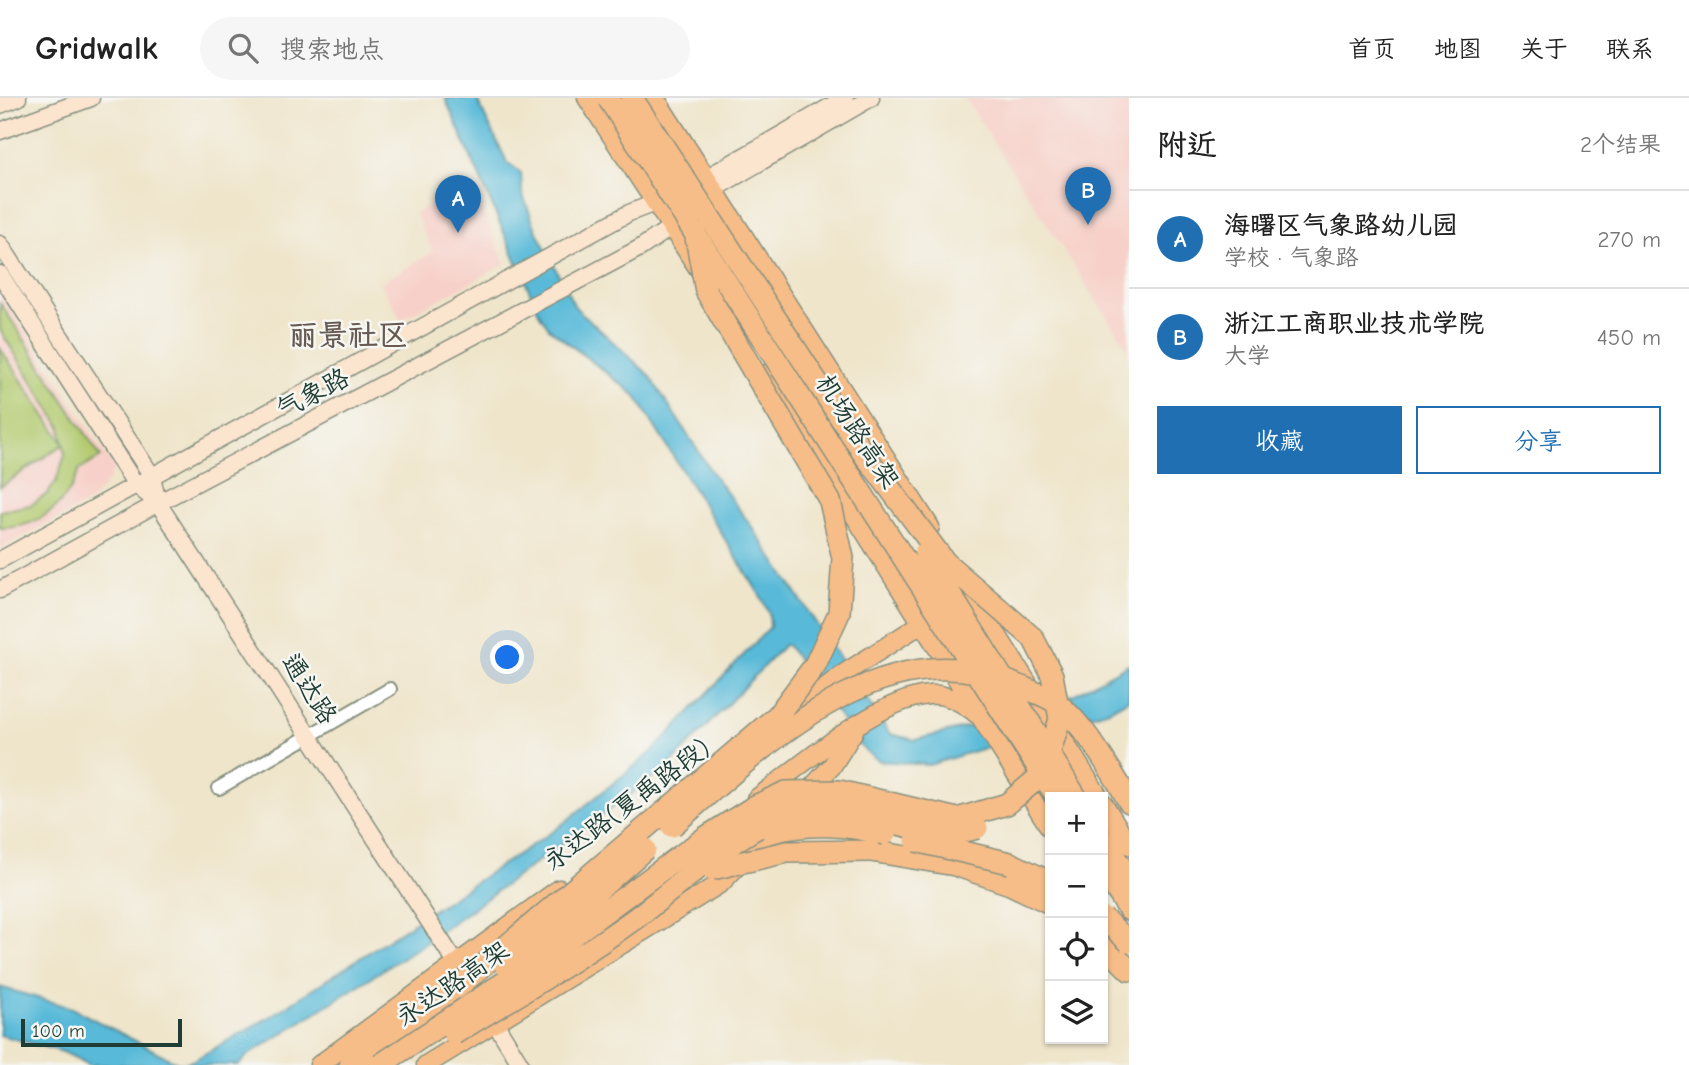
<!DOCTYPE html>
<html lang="zh">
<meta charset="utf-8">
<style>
:root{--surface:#fff;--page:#f6f6f6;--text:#222;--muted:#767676;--line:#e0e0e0;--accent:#1f6fb2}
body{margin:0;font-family:"Comic Neue","LXGW WenKai TC",sans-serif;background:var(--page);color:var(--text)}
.controls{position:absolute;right:21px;bottom:21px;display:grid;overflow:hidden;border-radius:0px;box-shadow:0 2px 5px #0004}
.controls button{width:63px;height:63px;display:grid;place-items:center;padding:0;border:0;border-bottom:2px solid var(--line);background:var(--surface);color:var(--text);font:35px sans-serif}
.scale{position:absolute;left:21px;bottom:18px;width:161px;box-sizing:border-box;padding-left:7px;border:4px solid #1f3d34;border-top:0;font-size:19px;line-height:24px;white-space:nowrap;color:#1f3d34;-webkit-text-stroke:5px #f6f6f2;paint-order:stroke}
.you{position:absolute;left:508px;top:560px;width:24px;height:24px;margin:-18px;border:5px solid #fff;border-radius:50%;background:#1a73e8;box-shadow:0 0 0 10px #1a73e833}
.badge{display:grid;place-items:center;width:46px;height:46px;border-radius:50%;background:var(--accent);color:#fff;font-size:23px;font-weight:700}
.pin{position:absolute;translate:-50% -58px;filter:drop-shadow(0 2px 4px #0008)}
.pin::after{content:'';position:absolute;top:37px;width:24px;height:21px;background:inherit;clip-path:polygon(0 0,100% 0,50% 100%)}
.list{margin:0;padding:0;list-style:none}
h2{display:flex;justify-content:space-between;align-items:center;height:91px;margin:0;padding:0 28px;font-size:30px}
h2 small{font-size:23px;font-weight:400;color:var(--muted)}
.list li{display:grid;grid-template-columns:46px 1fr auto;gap:21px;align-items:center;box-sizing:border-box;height:98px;padding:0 28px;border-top:2px solid var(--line)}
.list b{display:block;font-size:26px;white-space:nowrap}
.list p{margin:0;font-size:23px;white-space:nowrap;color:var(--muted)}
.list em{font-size:23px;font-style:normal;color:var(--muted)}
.actions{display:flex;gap:14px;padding:21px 28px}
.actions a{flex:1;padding:16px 0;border:2px solid var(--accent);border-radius:0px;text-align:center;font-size:24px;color:var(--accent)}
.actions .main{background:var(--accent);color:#fff}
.icon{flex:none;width:38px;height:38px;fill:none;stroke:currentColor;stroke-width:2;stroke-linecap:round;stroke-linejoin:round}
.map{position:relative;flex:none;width:1129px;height:967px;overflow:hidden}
header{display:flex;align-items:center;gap:42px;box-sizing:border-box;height:98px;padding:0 35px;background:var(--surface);border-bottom:2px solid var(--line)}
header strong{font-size:33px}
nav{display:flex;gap:38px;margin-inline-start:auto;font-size:24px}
.search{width:490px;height:63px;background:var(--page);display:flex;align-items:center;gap:18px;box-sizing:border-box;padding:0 24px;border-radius:38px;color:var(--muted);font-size:26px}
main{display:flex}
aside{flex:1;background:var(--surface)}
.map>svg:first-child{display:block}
.built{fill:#f7d1c9}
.green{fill:#b2cb70;stroke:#688452;stroke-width:2}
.water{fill:#59bad8;stroke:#3c7c86;stroke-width:2}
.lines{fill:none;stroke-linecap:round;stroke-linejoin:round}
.street-casing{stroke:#879180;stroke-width:16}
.secondary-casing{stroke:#879180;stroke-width:19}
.primary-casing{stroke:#879180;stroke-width:21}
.highway-casing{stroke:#879180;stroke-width:24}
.street{stroke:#fff;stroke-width:12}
.secondary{stroke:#fce5cf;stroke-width:16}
.primary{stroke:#f7bd88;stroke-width:18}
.highway{stroke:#f7bd88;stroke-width:21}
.highway-bridge-casing{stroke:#879180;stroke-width:24;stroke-linecap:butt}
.highway-bridge{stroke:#f7bd88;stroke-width:21}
.labels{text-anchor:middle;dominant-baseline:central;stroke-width:5;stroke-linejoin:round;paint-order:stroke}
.street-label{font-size:26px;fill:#1f3d34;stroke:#f6f6f2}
.quarter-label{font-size:30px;font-weight:bold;fill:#665a53;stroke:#f6f6f2}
</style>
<header>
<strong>Gridwalk</strong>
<div class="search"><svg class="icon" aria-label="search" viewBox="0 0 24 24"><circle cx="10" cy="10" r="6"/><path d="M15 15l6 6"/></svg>搜索地点</div>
<nav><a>首页</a><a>地图</a><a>关于</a><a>联系</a></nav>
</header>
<main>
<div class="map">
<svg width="1129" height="967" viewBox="0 0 1129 967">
<rect width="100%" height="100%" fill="#f6f6f2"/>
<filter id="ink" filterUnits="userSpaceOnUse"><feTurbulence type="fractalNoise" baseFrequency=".0143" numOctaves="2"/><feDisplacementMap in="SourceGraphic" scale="14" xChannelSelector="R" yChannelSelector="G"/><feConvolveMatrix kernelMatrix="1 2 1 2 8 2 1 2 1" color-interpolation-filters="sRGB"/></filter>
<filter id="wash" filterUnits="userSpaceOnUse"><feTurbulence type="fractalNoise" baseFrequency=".00686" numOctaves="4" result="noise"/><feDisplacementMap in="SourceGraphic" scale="28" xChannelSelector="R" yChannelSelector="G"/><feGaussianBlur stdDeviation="1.57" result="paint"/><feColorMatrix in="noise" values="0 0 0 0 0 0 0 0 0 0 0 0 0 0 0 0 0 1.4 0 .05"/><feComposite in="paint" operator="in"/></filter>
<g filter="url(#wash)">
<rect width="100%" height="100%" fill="#efe5cb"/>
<!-- built -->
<path class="built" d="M965,0H1129V253Z
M471,85L505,166L401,222L380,185L433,154L415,115Z
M0,194L115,370L106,386L91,403L0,451Z"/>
<!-- green -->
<path class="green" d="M0,205L101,359L79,372C67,408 38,430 0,430V413L31,407L47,396L56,384L65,357L61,329L0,232Z
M0,250L64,346L0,389Z"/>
<!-- water -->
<path class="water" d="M445,0H476L507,64L521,75L522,95L537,134L575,209L649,277L713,376L752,429L890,636L915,642L976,627L1073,597L1129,566V601L1109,612L929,667L880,663L865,653L787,547H784L667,670L419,849L247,958L239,967H90L63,954L0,937V889L72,910L172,962L182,966L192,963L273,917L555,732L652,654L770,529L769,515L761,499L635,297L550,231L541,219Z"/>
</g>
<g filter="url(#ink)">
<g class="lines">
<defs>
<path id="street" d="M219,690L390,591"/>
<path id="secondary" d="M0,7L18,0
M0,33L91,0
M697,85L845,0
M705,100L714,91L871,0
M0,146L152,378L158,405L136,387L0,176
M158,405L463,876
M0,462L629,115L665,101
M0,492L158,405L640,150L682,122
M489,915L521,967"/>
<path id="primary" d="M587,0L700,173
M655,0L930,429
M766,276L1050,730
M967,489L1099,699
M774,629L840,578L932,519
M803,699L832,668L854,633
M756,701C798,670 877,601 929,597C947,595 965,606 978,617
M1103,705L1129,747
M319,967L559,791
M426,967L721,785L779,724"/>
<path id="highway" d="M1119,686L1129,704
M1103,741L1129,781
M871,753L955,767L1010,786L1050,805
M1010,765L1050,784
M1103,771L1129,812
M1103,845L1129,872
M350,967L457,890"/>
</defs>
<!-- street casing -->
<use href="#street" class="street-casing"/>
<!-- secondary casing -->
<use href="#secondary" class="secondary-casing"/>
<!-- primary casing -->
<use href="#primary" class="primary-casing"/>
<!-- highway casing -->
<use href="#highway" class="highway-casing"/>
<!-- street -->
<use href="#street" class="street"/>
<!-- secondary -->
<use href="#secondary" class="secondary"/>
<!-- primary -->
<use href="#primary" class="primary"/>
<!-- highway -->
<use href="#highway" class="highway"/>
<defs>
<path id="highway-bridge" d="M608,0L1057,699
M632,0L868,362
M925,455L1076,699
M672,728C762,650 885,527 1014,586C1028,592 1046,597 1058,606C1084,628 1101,657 1119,686
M772,734C812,724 845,727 885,736
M916,743L1010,765
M712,771L787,754L871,753
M1103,820L1129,844
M505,867L550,835L645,751
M457,890L777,618L815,567L839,515L843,460L830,403L706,193L695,134
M454,936C514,899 576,863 633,822C679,788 746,724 800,712C860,699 918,749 977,730
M380,967L557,849L706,739L755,708L786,694L839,693L957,721L1007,706L1037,681L1048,660L1060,621L1052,577L1033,540L945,464L861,352"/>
</defs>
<!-- highway-bridge casing -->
<use href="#highway-bridge" class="highway-bridge-casing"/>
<!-- highway-bridge -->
<use href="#highway-bridge" class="highway-bridge"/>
</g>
</g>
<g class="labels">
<!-- street labels -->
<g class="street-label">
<text transform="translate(313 296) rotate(-28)">气象路</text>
<text transform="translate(857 334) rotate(57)">机场路高架</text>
<text transform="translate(309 591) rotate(57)">通达路</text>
<text transform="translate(627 707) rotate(-37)">永达路(夏禹路段)</text>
<text transform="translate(453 886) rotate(-34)">永达路高架</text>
</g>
<!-- quarter labels -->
<g class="quarter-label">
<text x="348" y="237">丽景社区</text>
</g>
</g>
</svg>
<div class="controls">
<button>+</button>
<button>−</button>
<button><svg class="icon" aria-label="locate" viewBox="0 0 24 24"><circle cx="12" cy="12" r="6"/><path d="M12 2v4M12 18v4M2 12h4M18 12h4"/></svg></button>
<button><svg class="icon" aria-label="layers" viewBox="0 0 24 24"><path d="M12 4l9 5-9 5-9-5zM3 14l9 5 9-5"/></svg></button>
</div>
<div class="scale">100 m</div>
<div class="you"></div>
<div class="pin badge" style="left:458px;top:135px">A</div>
<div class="pin badge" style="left:1088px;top:127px">B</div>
</div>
<aside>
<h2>附近<small>2个结果</small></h2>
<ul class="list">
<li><span class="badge">A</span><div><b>海曙区气象路幼儿园</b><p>学校 · 气象路</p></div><em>270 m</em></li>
<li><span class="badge">B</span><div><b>浙江工商职业技术学院</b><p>大学</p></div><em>450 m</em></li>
</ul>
<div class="actions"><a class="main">收藏</a><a>分享</a></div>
</aside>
</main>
